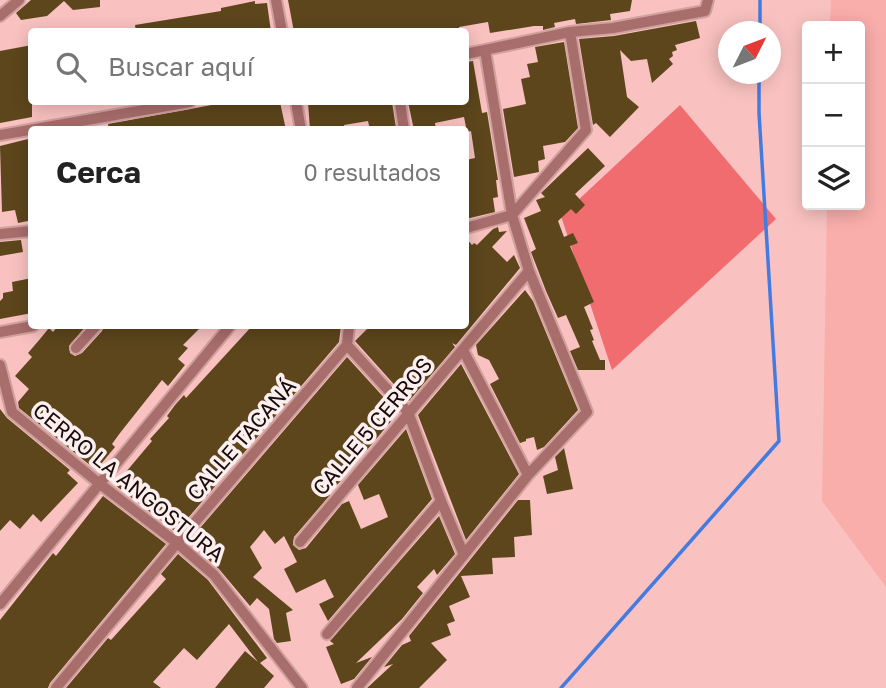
<!DOCTYPE html>
<html lang="es">
<meta charset="utf-8">
<style>
:root{--surface:#fff;--page:#f6f6f6;--text:#222;--muted:#767676;--line:#e0e0e0}
body{margin:0;font-family:"Golos Text",sans-serif;background:var(--page);color:var(--text)}
.controls{position:absolute;right:21px;top:21px;display:grid;overflow:hidden;border-radius:7px;box-shadow:0 4px 18px #0003}
.controls button{width:63px;height:63px;display:grid;place-items:center;padding:0;border:0;border-bottom:2px solid var(--line);background:var(--surface);color:var(--text);font:35px sans-serif}
.compass{position:absolute;left:718px;top:21px;width:63px;height:63px;border-radius:50%;background:var(--surface);box-shadow:0 4px 18px #0003;rotate:48deg}
.list{margin:0;padding:0;list-style:none}
h2{display:flex;justify-content:space-between;align-items:center;height:91px;margin:0;padding:0 28px;font-size:30px}
h2 small{font-size:23px;font-weight:400;color:var(--muted)}
.icon{flex:none;width:38px;height:38px;fill:none;stroke:currentColor;stroke-width:2;stroke-linecap:round;stroke-linejoin:round}
.map{position:relative;flex:none;width:886px;height:688px;overflow:hidden}
.search{position:absolute;background:var(--surface);box-shadow:0 4px 18px #0003;left:28px;top:28px;width:441px;height:77px;display:flex;align-items:center;gap:18px;box-sizing:border-box;padding:0 24px;border-radius:7px;color:var(--muted);font-size:26px}
.panel{position:absolute;background:var(--surface);box-shadow:0 4px 18px #0003;left:28px;top:126px;width:441px;height:203px;border-radius:7px}
.map>svg:first-child{display:block}
.green{fill:#f9aeab}
.forest{fill:#f16c6e}
.lines{fill:none;stroke-linecap:round;stroke-linejoin:round}
.stream{stroke:#447be0;stroke-width:3.5}
.building{fill:#5d461c}
.street-casing{stroke:#d1a19f;stroke-width:14}
.street{stroke:#a86e6c;stroke-width:10}
.labels{text-anchor:middle;dominant-baseline:central;stroke-width:7;stroke-linejoin:round;paint-order:stroke}
.street-label{font-size:21px;fill:#1b0a0a;stroke:#fbefef}
</style>
<div class="map">
<svg width="886" height="688" viewBox="0 0 886 688">
<rect width="100%" height="100%" fill="#f9c2c0"/>
<!-- green -->
<path class="green" d="M831,0H886V587L822,501L827,205H860V26H830Z"/>
<!-- forest -->
<path class="forest" d="M680,105L776,219L612,370L561,216Z"/>
<g class="lines">
<!-- stream -->
<path class="stream" d="M760,32V0
M561,688L779,441L759,113V74"/>
</g>
<!-- building -->
<path class="building" d="M31,0H100V7L73,10L64,1L47,16L21,20L16,13Z
M288,0H632L630,11L610,14L611,20L576,24L575,19L554,23L555,27L543,30V26H534L490,33L488,22L459,27L460,32H294Z
M255,1V4L267,3L271,32H136L135,25L221,11V8Z
M696,21L700,38L675,45L677,50L672,52L673,56L669,59L673,64L652,83L647,59L631,61L620,50L627,97L639,107L610,137L596,123L593,125L579,39L614,36Z
M564,42L578,128L565,142L543,146L545,159L538,161L539,172L514,177L503,109L526,104L521,79L530,77L527,64L538,62L535,47Z
M32,45V117L0,123V51Z
M473,61L482,113L487,112L498,180H496L498,197L493,198L495,212L466,219V160L475,158L471,131L467,132L464,117L435,123L436,130H414L408,102H466V62Z
M228,102H280L286,130H109L108,124Z
M308,102H392L396,128L370,130L368,121L344,125L345,130H310Z
M32,138V210L28,221L18,223L15,210L2,212L0,146Z
M588,148L605,166L575,194L585,205L576,214L571,209L558,221L564,237L573,233L578,243L570,246L594,302L584,307L593,329L590,330L594,340L592,341L600,360H605V370H578L570,351L580,347L566,315L558,318L546,291L531,252L536,249L524,218L541,211L536,200L545,197L541,193Z
M498,227L499,232L507,231L492,247L507,262L514,255L520,268L456,345L452,343L455,347L409,401L355,341L370,326H466V238L472,245L474,243L477,245L493,229Z
M21,240L23,252L0,256V242Z
M32,278V313L0,319V301L3,298V293L13,291L12,282Z
M525,290L533,301L578,410L544,447L537,450L534,437L526,439V441L520,443L490,384L499,379L489,360L478,355L476,345Z
M58,326H86L69,346L70,353L75,356L82,353L102,331L104,326H202L183,345L188,348L178,359L185,365L168,386L162,380L120,433L112,444L115,447L96,470L19,408L18,402L29,389L15,376L32,357L28,353L40,339L49,328L53,332Z
M252,326H341L339,342L176,532L115,485L152,441L150,439L169,418L167,416L175,405L184,395L186,398Z
M347,357L398,413L341,481L328,493L330,495L294,537L293,545L299,550L306,548L342,504L349,501L361,529L388,517L379,494L364,500L358,485L406,429L432,499L328,621L319,604L334,597L325,579L296,593L284,569L297,562L284,536L275,544L264,530L250,547L262,568L253,577L293,610L286,613L291,641L277,643L274,639L269,609L257,598L250,606L219,569L188,542Z
M461,364L519,474L466,540L418,415Z
M0,409L7,418L70,470L67,473L78,483L41,522L33,514L20,529L10,520L0,531Z
M564,448L573,489L547,494L543,476L558,470L555,457Z
M103,496L166,544L50,683L48,688H0V620L53,553L56,556Z
M518,500H530L532,535L514,537L515,557L492,558L493,574L461,576L470,597L449,606L455,621L447,624L451,635L431,643L447,660L419,688H367L393,664L384,667L402,645L411,641L409,636Z
M439,516L455,554L437,575L434,569L417,587L423,593L402,619L356,663L372,657L354,679L341,684L326,647L334,644L330,641Z
M178,554L208,580L267,658L260,663L274,676L264,688H215L245,651L258,662L229,624L197,660L184,648L153,682L161,688H66L108,638L111,640L166,579L161,574Z"/>
<g class="lines">
<defs>
<path id="street" d="M276,0L282,32
M0,16L19,0
M466,54L570,32L613,28L705,11L708,0
M296,102L301,130
M400,102L404,130
M0,135L190,102
M466,228L512,215L586,130L570,32
M0,234L32,231
M349,326L347,345L408,412L441,501L464,555
M0,332L33,326
M76,348L96,326
M463,350L528,475
M0,365L12,412L100,484L177,543L214,575L302,688
M300,542L529,271
M0,604L230,326
M327,634L441,501
M56,688L177,543L347,345
M357,688L528,475L587,412L529,271L512,215L485,50"/>
</defs>
<!-- street casing -->
<use href="#street" class="street-casing"/>
<!-- street -->
<use href="#street" class="street"/>
</g>
<g class="labels">
<!-- street labels -->
<g class="street-label">
<text transform="translate(372 426) rotate(-50)">CALLE 5 CERROS</text>
<text transform="translate(241 439) rotate(-49)">CALLE TACANÁ</text>
<text transform="translate(129 482) rotate(39)">CERRO LA ANGOSTURA</text>
</g>
</g>
</svg>
<div class="controls">
<button>+</button>
<button>−</button>
<button><svg class="icon" aria-label="layers" viewBox="0 0 24 24"><path d="M12 4l9 5-9 5-9-5zM3 14l9 5 9-5"/></svg></button>
</div>
<svg class="compass" viewBox="-18 -18 36 36"><path d="M0-13l5 13h-10z" fill="#e53935"/><path d="M0 13l5-13h-10z" fill="#767676"/></svg>
<div class="search"><svg class="icon" aria-label="search" viewBox="0 0 24 24"><circle cx="10" cy="10" r="6"/><path d="M15 15l6 6"/></svg>Buscar aquí</div>
<section class="panel">
<h2>Cerca<small>0 resultados</small></h2>
<ul class="list">
</ul>
</section>
</div>
